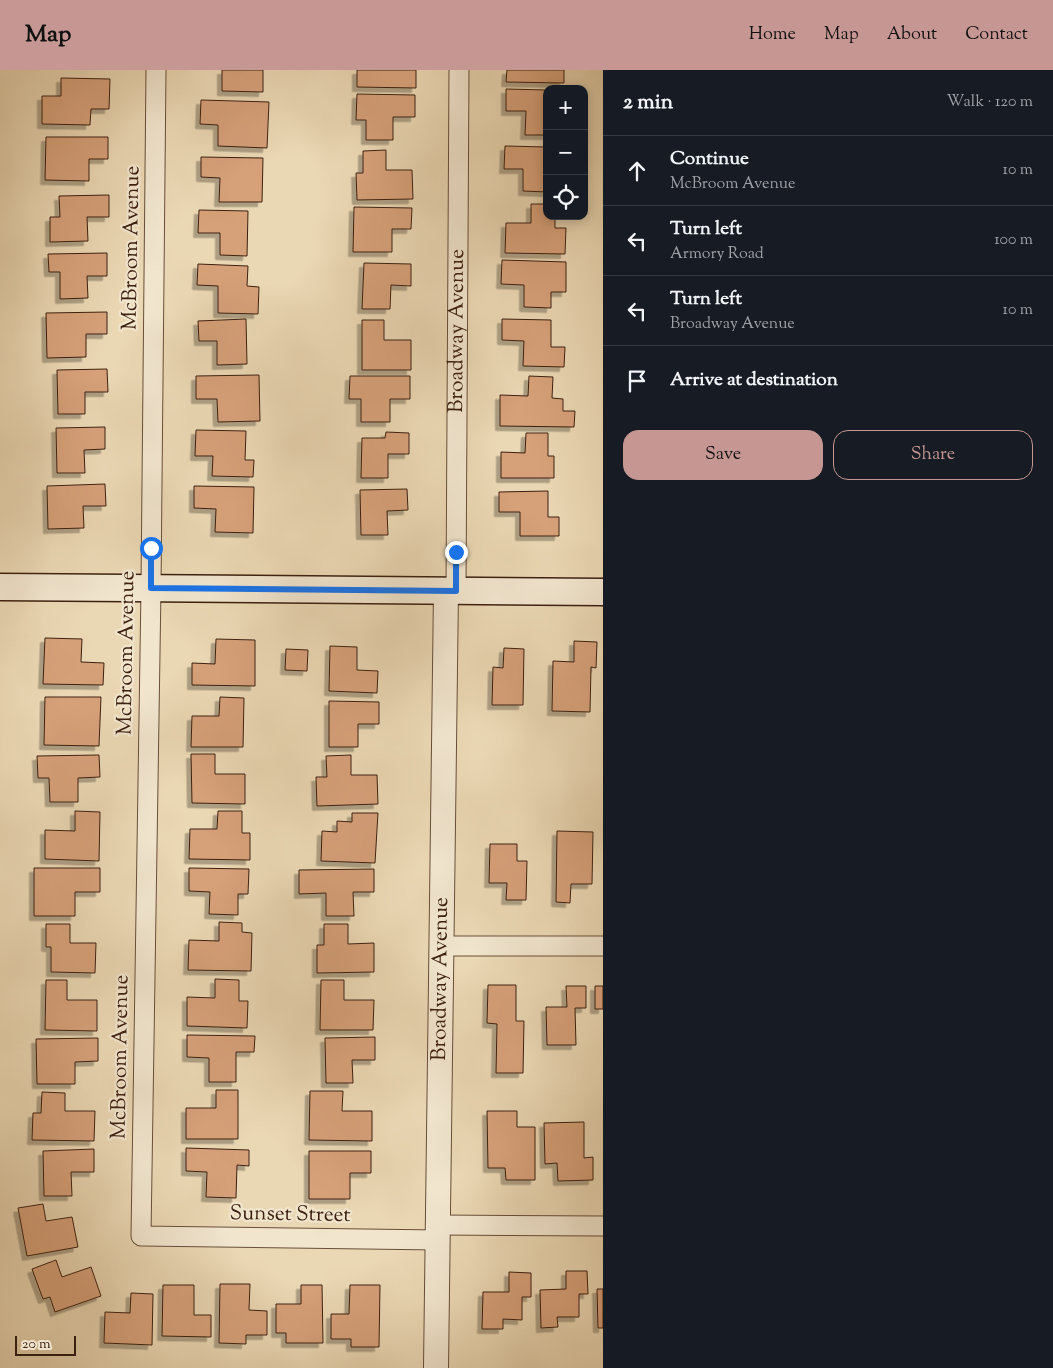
<!DOCTYPE html>
<meta charset="utf-8">
<style>
:root{--surface:#171b24;--page:#20242c;--text:#f1f3f6;--muted:#9ea1a6;--line:#363941;--accent:#c59692}
body{margin:0;font-family:"Sorts Mill Goudy",serif;background:var(--page);color:var(--text)}
.controls{position:absolute;right:15px;top:15px;display:grid;overflow:hidden;border-radius:10px;box-shadow:0 2px 12px #0003}
.controls button{width:45px;height:45px;display:grid;place-items:center;padding:0;border:0;border-bottom:1px solid var(--line);background:var(--surface);color:var(--text);font:25px sans-serif}
.scale{position:absolute;left:15px;bottom:12px;width:61px;box-sizing:border-box;padding-left:5px;border:2px solid #3c2010;border-top:0;font-size:14px;line-height:18px;white-space:nowrap;color:#3c2010;-webkit-text-stroke:4px #f1e5ce;paint-order:stroke}
.stop{position:absolute;width:15px;height:15px;margin:-11px;border:4px solid #1a73e8;border-radius:50%;background:#fff}
.stop.end{background:#1a73e8;border-color:#fff;box-shadow:0 1px 5px #0008}
.list{margin:0;padding:0;list-style:none}
h2{display:flex;justify-content:space-between;align-items:center;height:65px;margin:0;padding:0 20px;font-size:21px}
h2 small{font-size:16px;font-weight:400;color:var(--muted)}
.list li{display:grid;grid-template-columns:32px 1fr auto;gap:15px;align-items:center;box-sizing:border-box;height:70px;padding:0 20px;border-top:1px solid var(--line)}
.list b{display:block;font-size:19px;white-space:nowrap}
.list p{margin:0;font-size:16px;white-space:nowrap;color:var(--muted)}
.list em{font-size:16px;font-style:normal;color:var(--muted)}
.actions{display:flex;gap:10px;padding:15px 20px}
.actions a{flex:1;padding:11px 0;border:1px solid var(--accent);border-radius:15px;text-align:center;font-size:18px;color:var(--accent)}
.actions .main{background:var(--accent);color:#111}
.icon{flex:none;width:28px;height:28px;fill:none;stroke:currentColor;stroke-width:2;stroke-linecap:round;stroke-linejoin:round}
.map{position:relative;flex:none;width:603px;height:1298px;overflow:hidden}
header{display:flex;align-items:center;gap:30px;box-sizing:border-box;height:70px;padding:0 25px;background:var(--accent);color:#111}
header strong{font-size:24px}
nav{display:flex;gap:28px;margin-inline-start:auto;font-size:18px}
main{display:flex}
aside{flex:1;background:var(--surface)}
.map>svg:first-child{display:block}
.building{fill:#d6a079;stroke:#3c2010;filter:url(#shadow)}
.lines{fill:none;stroke-linecap:round;stroke-linejoin:round}
.minor-casing{stroke:#684e39;stroke-width:21}
.tertiary-casing{stroke:#684e39;stroke-width:26}
.secondary-casing{stroke:#3c2010;stroke-width:29}
.minor{stroke:#f1e5ce;stroke-width:19}
.tertiary{stroke:#f1e5ce;stroke-width:24}
.secondary{stroke:#f1e5ce;stroke-width:26}
.route{stroke:#1a73e8;stroke-width:6}
.labels{text-anchor:middle;dominant-baseline:central;stroke-width:4.5;stroke-linejoin:round;paint-order:stroke}
.street-label{font-size:21px;fill:#3c2010;stroke:#f1e5ce}
</style>
<header>
<strong>Map</strong>
<nav><a>Home</a><a>Map</a><a>About</a><a>Contact</a></nav>
</header>
<main>
<div class="map">
<svg width="603" height="1298" viewBox="0 0 603 1298">
<defs>
<filter id="shadow"><feDropShadow dx="-4.5" dy="4.5" stdDeviation="0" flood-color="#0004"/></filter>
</defs>
<rect width="100%" height="100%" fill="#ead7b3"/>
<filter id="stains"><feTurbulence type="fractalNoise" baseFrequency=".004" numOctaves="4"/><feColorMatrix values="0 0 0 0 .2 0 0 0 0 .09 0 0 0 0 .02 0 0 0 .5 -.17"/></filter>
<radialGradient id="worn" r=".72"><stop offset=".6" stop-color="#630" stop-opacity="0"/><stop offset="1" stop-color="#630" stop-opacity=".3"/></radialGradient>
<!-- building -->
<path class="building" d="M222,0H263V22L222,21Z
M357,0H416V18L357,17Z
M507,0H564V13L506,12Z
M61,8L110,9L109,39H91L90,55L42,54V26H61Z
M506,19L547,20V65H525L526,41H506Z
M357,24L415,25V47H393V70H366V50H356Z
M201,30L269,32L267,78L218,76V55L200,54Z
M46,67H108V89H89V111L45,110Z
M505,76L547,77V122L523,121V99H504Z
M386,80V100H412L413,129L357,130L356,103H363V81Z
M201,87L263,88L262,132H219L220,108L201,107Z
M109,125V147H87L88,171L50,172V147H60L59,126Z
M531,134H547V146H555V158H566L565,184L505,183L506,153H531Z
M354,137L412,138L411,159H392V182H353Z
M199,140L248,141L247,186L220,185V163H198Z
M107,183V206H87L88,228L60,229V202H49L48,184Z
M502,190L566,192V222H551V238L524,237V215L501,214Z
M364,193L411,194V216L391,215L390,239H362Z
M198,194L248,196L247,216L259,217L258,244L218,243V216L197,215Z
M107,242V264H86V287L47,288L46,243Z
M246,249L247,294L217,295V271H199L198,251Z
M502,249L551,250V277H565L564,297L523,296L524,271L502,270Z
M362,250H384V270H411V300H362Z
M107,299L108,322H85V344H58L57,300Z
M259,305L260,351L218,352L217,329H196V306Z
M350,306H410V329H390V352H361V329H349Z
M529,306L553,307L552,328L563,329V341H575L574,357L500,356V325L528,326Z
M105,357V379L84,380L85,403H57L56,358Z
M196,360L246,361L245,390H254L253,407L212,406L213,386H195Z
M386,362L409,363V384H388V408H361L362,368H385Z
M526,363H548V386H554V408H501V382L525,383Z
M105,414L106,436H83L84,458L48,459L47,416Z
M194,416L254,417L253,463L215,462L216,439L194,438Z
M407,419L408,440L387,441L388,465H361L360,420Z
M548,421V447H559V466H520V442H499V422Z
M45,568L82,569L81,592L104,593L103,615L43,614Z
M216,569L255,570V616L192,615V593L215,594Z
M574,571L597,572L596,598L591,597L590,642L552,641L553,591L574,592Z
M330,576L357,577V600L378,601L377,623L329,621Z
M504,578L524,579L523,635H492L493,597L503,598Z
M286,579L308,580L307,601L285,600Z
M45,627H101L99,676L44,675Z
M220,627L244,628L243,677H191L192,646H219Z
M329,631L379,632V654H358V677H329Z
M191,684H215V704H245V734L192,733Z
M99,685L100,707L78,708V732H50L49,708H38L37,686Z
M351,685V705H377L378,734L317,736L316,707H327L326,686Z
M75,741L100,742L99,791L45,789V760L75,761Z
M218,741H242V763H250V790L189,789L190,759H217Z
M352,743H378L375,793L321,791L322,761L337,762V751L352,752Z
M557,761L593,762L592,814H571L570,833L556,832Z
M490,774H517V791H527L526,830H506L507,813H489Z
M34,798H100V822H75V846H34Z
M189,798L249,799L248,824H238V845L209,844L210,822L189,821Z
M374,799V822H353L354,846H326V823L299,824V800Z
M219,852L242,853V862L252,863L251,901L188,900L189,870L219,871Z
M46,854H70V873H96L95,903L51,902V877H46Z
M324,854H348V874L374,873V902L317,903V875H324Z
M215,909L239,910V931H248L247,958L187,956V927L215,928Z
M46,910H67V930H97V961L45,960Z
M321,910H344V930H374L373,960H320Z
M488,915H516V951H524L523,1003H496L497,954L487,953Z
M566,916H586V938H575L576,975H547L546,937H567Z
M595,916H603V939H595Z
M187,965L255,966L254,982H236V1012H209V988L187,987Z
M375,967V990H352L353,1013H326L325,968Z
M98,968V991L75,992V1014H37L36,969Z
M216,1020H238V1069H186V1038H216Z
M310,1021H343L342,1041H372V1071L309,1070Z
M42,1022L65,1023V1041H95L94,1071L32,1070L33,1043H41Z
M487,1041H517V1057H535V1110H506L505,1098H488Z
M584,1052V1088L593,1087V1110L558,1111L557,1093L545,1094L544,1053Z
M186,1078L249,1080V1096L237,1095L236,1128L206,1127L207,1102L186,1101Z
M94,1079V1102H71L72,1126H44L43,1081Z
M309,1081H371V1103H350V1129H309Z
M43,1134L46,1151L72,1147L78,1177L27,1186L18,1138Z
M56,1190L62,1207L91,1197L101,1226L55,1242L50,1227L43,1229L32,1199Z
M566,1201H587L588,1224H579V1247H557L558,1257L541,1258L540,1220L566,1219Z
M509,1202L531,1203V1227H522V1250L503,1249V1259H482L483,1222H509Z
M220,1214H250L249,1240L267,1241V1265H246V1274L219,1273Z
M163,1215H194V1245H211V1267L162,1266Z
M301,1215H322L323,1273H286V1263H276V1234H301Z
M350,1215H380L379,1277H351V1269H331V1244H349Z
M597,1219H603V1258H598Z
M131,1223L153,1224L152,1275L104,1273L105,1242L130,1243Z"/>
<g class="lines">
<defs>
<g id="minor">
<path d="M156,0L151,518L141,1166L438,1170"/>
<path id="s1" d="M456,521L459,0"/>
<path d="M442,876H603"/>
<path d="M438,1155L603,1156"/>
</g>
<g id="tertiary">
<path id="s2" d="M436,1298L446,521"/>
</g>
<path id="secondary" d="M0,517L603,522"/>
</defs>
<!-- minor casing -->
<use href="#minor" class="minor-casing"/>
<!-- tertiary casing -->
<use href="#tertiary" class="tertiary-casing"/>
<!-- secondary casing -->
<use href="#secondary" class="secondary-casing"/>
<!-- minor -->
<use href="#minor" class="minor"/>
<!-- tertiary -->
<use href="#tertiary" class="tertiary"/>
<!-- secondary -->
<use href="#secondary" class="secondary"/>
</g>
<g class="lines">
<!-- route -->
<path class="route" d="M151,478V518L456,521V482"/>
</g>
<g class="labels">
<!-- street labels -->
<g class="street-label">
<text transform="translate(132 178) rotate(-89)">McBroom Avenue</text>
<text stroke="none"><textPath href="#s1" startOffset="260">Broadway Avenue</textPath></text>
<text transform="translate(127 583) rotate(-89)">McBroom Avenue</text>
<text stroke="none"><textPath href="#s2" startOffset="389">Broadway Avenue</textPath></text>
<text transform="translate(121 987) rotate(-89)">McBroom Avenue</text>
<text transform="translate(290 1145) rotate(1)">Sunset Street</text>
</g>
</g>
<rect width="100%" height="100%" filter="url(#stains)"/>
<rect width="100%" height="100%" fill="url(#worn)"/>
</svg>
<div class="controls">
<button>+</button>
<button>−</button>
<button><svg class="icon" aria-label="locate" viewBox="0 0 24 24"><circle cx="12" cy="12" r="6"/><path d="M12 2v4M12 18v4M2 12h4M18 12h4"/></svg></button>
</div>
<div class="scale">20 m</div>
<div class="stop" style="left:151px;top:478px"></div>
<div class="stop end" style="left:456px;top:482px"></div>
</div>
<aside>
<h2>2 min<small>Walk · 120 m</small></h2>
<ul class="list">
<li><svg class="icon" aria-label="ahead" viewBox="0 0 24 24"><path d="M12 20V5M6 11l6-6 6 6"/></svg><div><b>Continue</b><p>McBroom Avenue</p></div><em>10 m</em></li>
<li><svg class="icon" aria-label="left" viewBox="0 0 24 24"><path d="M17 20v-9H6M10 6l-5 5 5 5"/></svg><div><b>Turn left</b><p>Armory Road</p></div><em>100 m</em></li>
<li><svg class="icon" aria-label="left" viewBox="0 0 24 24"><path d="M17 20v-9H6M10 6l-5 5 5 5"/></svg><div><b>Turn left</b><p>Broadway Avenue</p></div><em>10 m</em></li>
<li><svg class="icon" aria-label="arrive" viewBox="0 0 24 24"><path d="M6 21V4h12l-3 4 3 4H6"/></svg><div><b>Arrive at destination</b></div></li>
</ul>
<div class="actions"><a class="main">Save</a><a>Share</a></div>
</aside>
</main>
